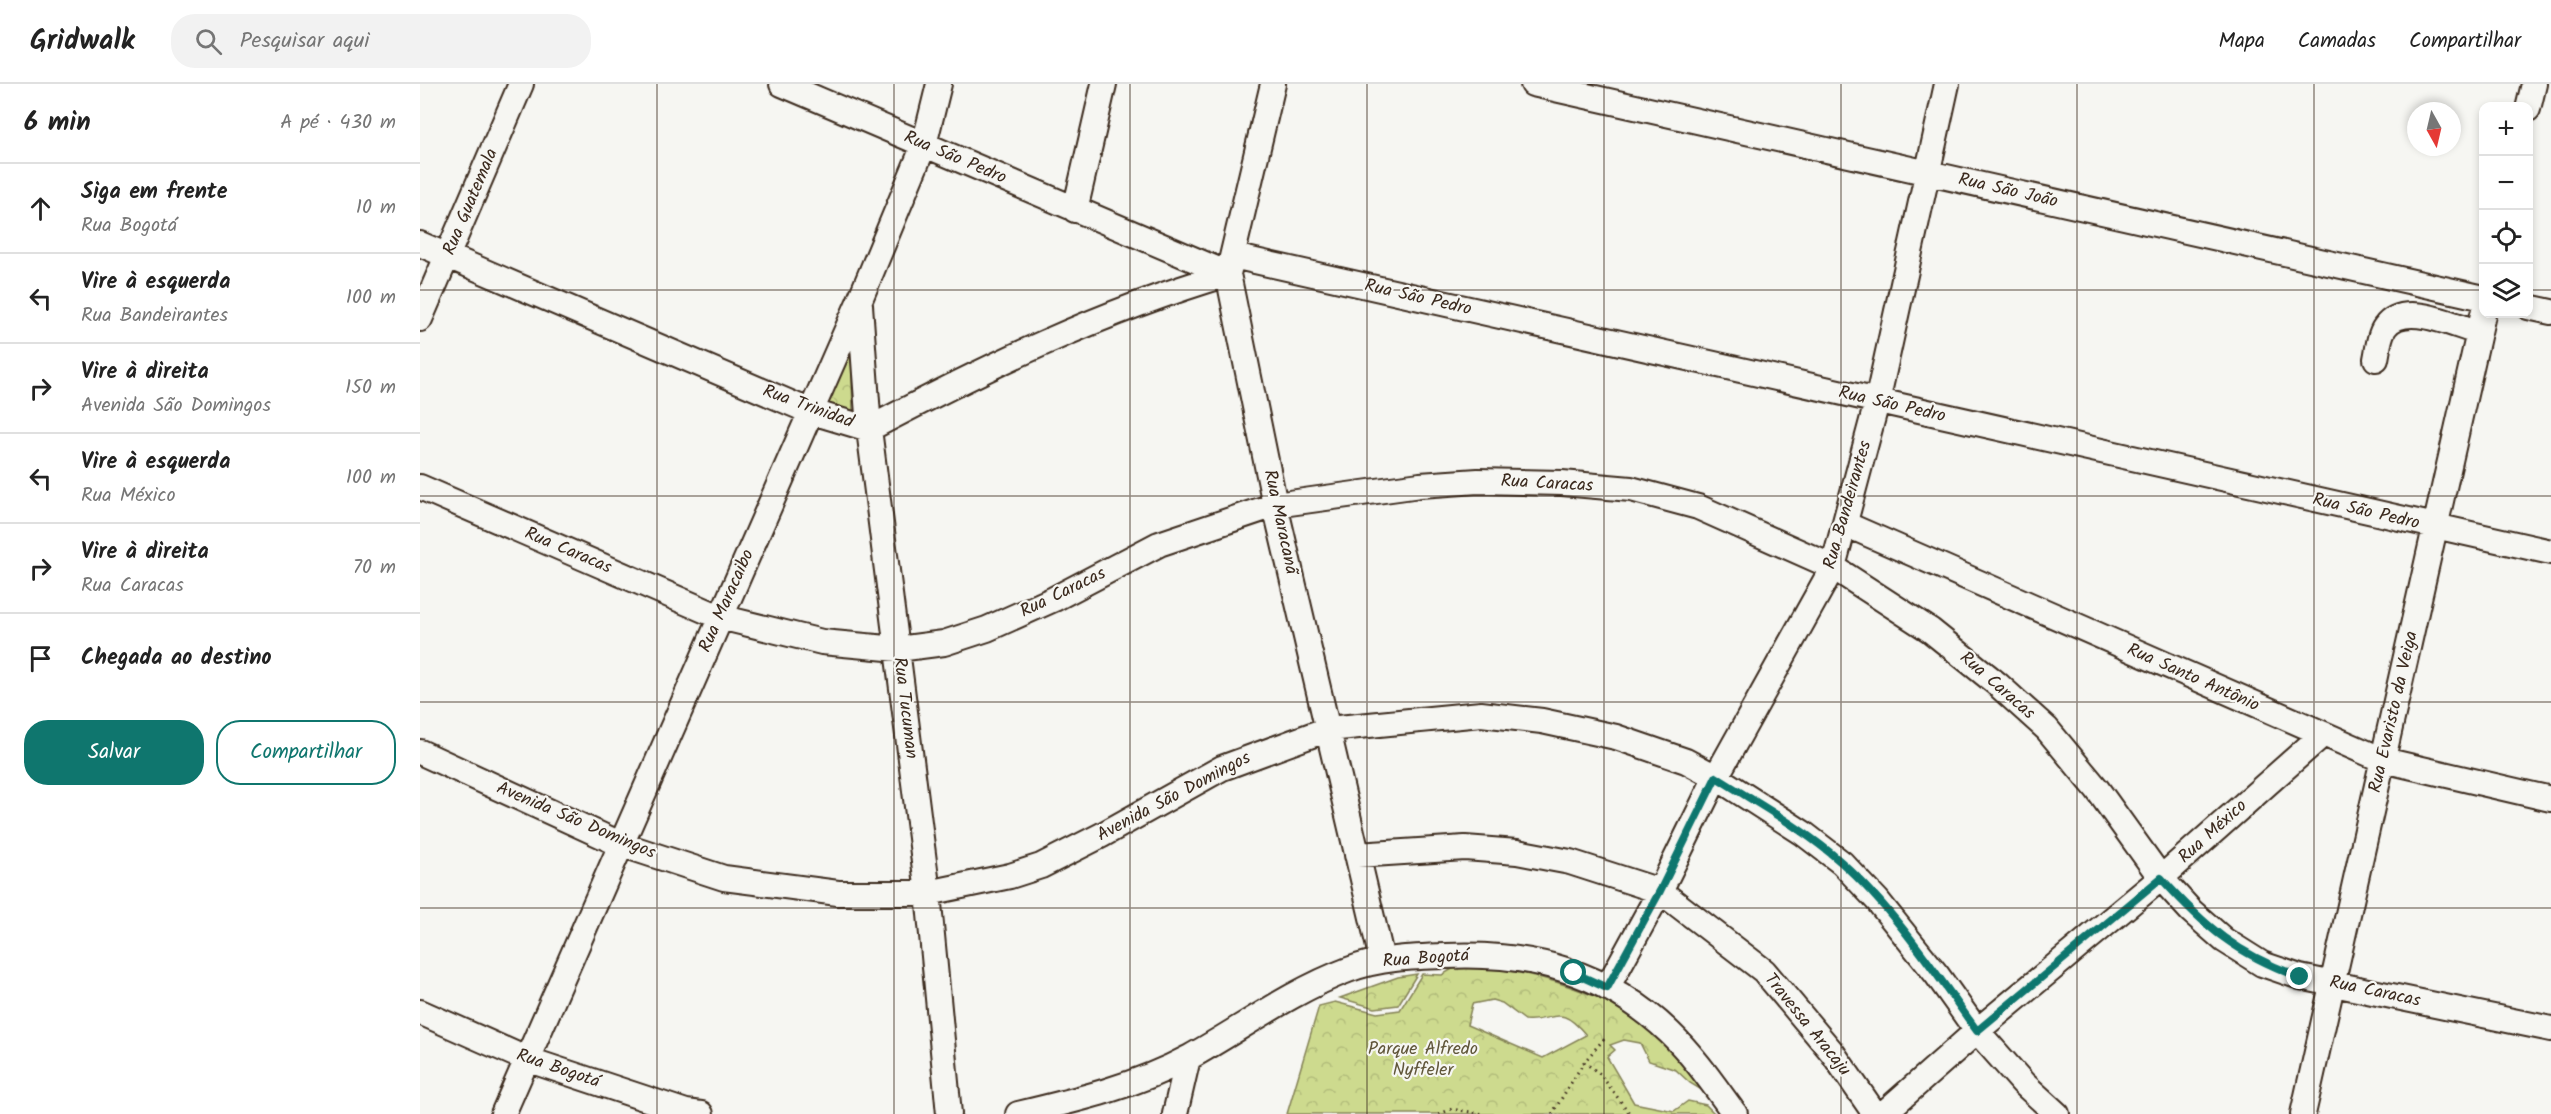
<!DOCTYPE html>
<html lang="pt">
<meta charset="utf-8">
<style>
:root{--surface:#fff;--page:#f2f2f2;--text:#222;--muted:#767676;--line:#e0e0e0;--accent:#0f766e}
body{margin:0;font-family:Kalam,sans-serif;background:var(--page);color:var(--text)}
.controls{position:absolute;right:18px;top:18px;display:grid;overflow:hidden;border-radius:12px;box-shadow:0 3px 9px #0003}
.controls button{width:54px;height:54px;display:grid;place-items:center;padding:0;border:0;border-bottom:2px solid var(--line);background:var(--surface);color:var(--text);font:30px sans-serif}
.compass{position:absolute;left:1987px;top:18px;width:54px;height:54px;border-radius:50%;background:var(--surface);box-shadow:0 3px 9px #0003;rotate:172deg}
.stop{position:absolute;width:18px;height:18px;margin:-14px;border:4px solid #0f766e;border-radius:50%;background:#fff}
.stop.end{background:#0f766e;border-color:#fff;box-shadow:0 2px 6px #0008}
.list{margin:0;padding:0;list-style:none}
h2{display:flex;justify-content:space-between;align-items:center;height:78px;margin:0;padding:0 24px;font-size:26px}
h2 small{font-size:20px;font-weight:400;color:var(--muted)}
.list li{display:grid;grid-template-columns:39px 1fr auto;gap:18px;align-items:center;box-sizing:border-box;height:90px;padding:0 24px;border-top:2px solid var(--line)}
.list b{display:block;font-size:22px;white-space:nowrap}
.list p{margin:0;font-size:20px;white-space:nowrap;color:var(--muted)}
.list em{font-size:20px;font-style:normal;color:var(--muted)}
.actions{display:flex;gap:12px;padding:18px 24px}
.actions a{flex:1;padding:14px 0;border:2px solid var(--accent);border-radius:24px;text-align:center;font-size:21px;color:var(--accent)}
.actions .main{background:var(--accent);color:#fff}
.icon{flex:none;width:33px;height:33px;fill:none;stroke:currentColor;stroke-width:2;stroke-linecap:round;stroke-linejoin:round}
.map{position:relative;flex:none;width:2131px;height:1030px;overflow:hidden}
header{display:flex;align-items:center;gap:36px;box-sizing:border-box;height:84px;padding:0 30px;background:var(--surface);border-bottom:2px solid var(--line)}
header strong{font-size:28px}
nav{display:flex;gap:33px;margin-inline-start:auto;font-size:21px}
.search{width:420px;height:54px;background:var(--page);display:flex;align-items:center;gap:15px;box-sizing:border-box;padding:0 21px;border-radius:24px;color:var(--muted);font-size:22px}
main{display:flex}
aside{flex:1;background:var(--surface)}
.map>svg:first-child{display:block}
.forest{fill:url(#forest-crowns);stroke:#848256;stroke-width:1.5;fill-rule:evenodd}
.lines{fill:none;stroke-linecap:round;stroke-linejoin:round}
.minor-casing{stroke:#3b2a1e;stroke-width:28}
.path{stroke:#3b2a1e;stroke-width:3;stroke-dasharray:1.5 4.5;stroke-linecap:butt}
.minor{stroke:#f6f6f2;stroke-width:24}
.route{stroke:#0f766e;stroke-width:8}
.grid{fill:none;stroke:#3b2a1e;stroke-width:1.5;stroke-opacity:0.55}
.labels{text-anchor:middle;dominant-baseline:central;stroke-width:4.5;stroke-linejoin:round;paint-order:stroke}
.street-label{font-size:18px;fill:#3b2a1e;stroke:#f6f6f2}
.park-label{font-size:18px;fill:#60563a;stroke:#f6f6f2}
</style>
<header>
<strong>Gridwalk</strong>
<div class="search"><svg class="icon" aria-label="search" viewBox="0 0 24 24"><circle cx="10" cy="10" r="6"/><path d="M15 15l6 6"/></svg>Pesquisar aqui</div>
<nav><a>Mapa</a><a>Camadas</a><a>Compartilhar</a></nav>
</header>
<main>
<aside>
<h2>6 min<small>A pé · 430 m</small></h2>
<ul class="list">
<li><svg class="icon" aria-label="ahead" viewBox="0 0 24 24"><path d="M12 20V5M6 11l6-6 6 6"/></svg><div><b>Siga em frente</b><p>Rua Bogotá</p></div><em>10 m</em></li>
<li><svg class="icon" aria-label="left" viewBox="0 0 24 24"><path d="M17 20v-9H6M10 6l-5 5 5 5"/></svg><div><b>Vire à esquerda</b><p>Rua Bandeirantes</p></div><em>100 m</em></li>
<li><svg class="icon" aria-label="right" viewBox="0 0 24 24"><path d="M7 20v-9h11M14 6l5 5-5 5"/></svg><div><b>Vire à direita</b><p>Avenida São Domingos</p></div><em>150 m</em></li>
<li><svg class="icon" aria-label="left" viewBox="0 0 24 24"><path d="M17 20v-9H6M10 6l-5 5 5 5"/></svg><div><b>Vire à esquerda</b><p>Rua México</p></div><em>100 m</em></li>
<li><svg class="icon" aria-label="right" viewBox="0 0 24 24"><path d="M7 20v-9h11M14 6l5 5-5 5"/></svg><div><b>Vire à direita</b><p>Rua Caracas</p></div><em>70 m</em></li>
<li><svg class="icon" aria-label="arrive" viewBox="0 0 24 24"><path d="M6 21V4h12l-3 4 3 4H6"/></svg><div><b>Chegada ao destino</b></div></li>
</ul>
<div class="actions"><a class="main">Salvar</a><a>Compartilhar</a></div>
</aside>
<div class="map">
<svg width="2131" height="1030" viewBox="0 0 2131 1030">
<defs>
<pattern id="forest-crowns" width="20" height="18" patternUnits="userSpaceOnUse" patternTransform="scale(1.5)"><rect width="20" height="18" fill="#cdda8e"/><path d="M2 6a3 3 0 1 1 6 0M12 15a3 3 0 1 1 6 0" fill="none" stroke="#b1bb7a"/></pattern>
</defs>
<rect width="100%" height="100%" fill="#f6f6f2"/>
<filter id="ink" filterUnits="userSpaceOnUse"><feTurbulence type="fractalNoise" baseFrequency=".0167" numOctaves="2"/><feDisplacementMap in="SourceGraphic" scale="12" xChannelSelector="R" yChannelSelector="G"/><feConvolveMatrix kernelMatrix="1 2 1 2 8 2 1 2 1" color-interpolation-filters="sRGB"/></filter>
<g filter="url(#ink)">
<!-- forest -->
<path class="forest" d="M431,262L433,328L405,321Z
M1051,882C1113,887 1191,909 1238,952C1256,968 1270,989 1285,1008L1270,999L1256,986L1229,977L1220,959L1204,956L1190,961L1195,966L1187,973L1214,1019L1254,1027L1268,1017L1286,1021L1295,1030H867L899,922L915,918L957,929L980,926L1002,890L1022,891L1034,884ZM1072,916L1082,919L1105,936C1134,939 1138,917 1166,951L1123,974L1047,941L1052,920Z
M997,890L978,921L955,924L920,914L978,893Z"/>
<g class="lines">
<defs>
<path id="minor" d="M362,0L808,190
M853,0L808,190L855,421L962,876
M1113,0L2064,214
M2108,25L2114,0
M655,126L684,0
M0,160L389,327L449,345C564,284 683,227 808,190
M813,172L2131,468
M440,221L449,345L508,809L529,1030
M2108,223L2131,228
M0,235L101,0
M1956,275C1958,266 1959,251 1965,243C1984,216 2034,242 2058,248
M0,403L300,533L402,558L478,565L524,559L567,545L634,515L739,460L855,421L1000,401L1058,397L1142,399L1211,405L1278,423L1413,483L1510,546L1576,599L1627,645L1677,705L1741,794L1771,827L1804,856L1842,880L1880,893L2131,945
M1425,440L1963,676L2131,715
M0,668L200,760L304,794L418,809H508L590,792L621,782L682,751L802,684L908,645L1061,630L1122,637L1196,653L1266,677L1296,693L1383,749L1422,779L1457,816L1517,891L1557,947L1603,999L1637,1030
M937,771L1045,764L1097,768L1150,778L1240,807L1344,887L1412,968L1455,1030
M1187,904L1240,807L1296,693L1413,483L1457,318L1527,0
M0,928L106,975L266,1028L281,1030
M83,1030L439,218L504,61L519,0
M598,1030C657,1016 716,1002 770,973C822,944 872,907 928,886C959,874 993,873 1026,872C1111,868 1187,888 1250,949C1275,973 1295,1003 1315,1030
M755,1030L768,974
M1463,1030L1557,947L1741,794L1902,651
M1883,1030L2064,226"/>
</defs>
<!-- minor casing -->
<use href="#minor" class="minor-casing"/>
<!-- path -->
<path class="path" d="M1164,978L1180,990L1210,1030
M1019,1030L1032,1025L1064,1030
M1132,1030L1164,978L1184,955"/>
<!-- minor -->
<use href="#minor" class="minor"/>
</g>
</g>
<g class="lines" filter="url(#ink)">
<!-- route -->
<path class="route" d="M1154,889L1187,904L1240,807L1296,693C1338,720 1384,745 1421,778C1473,824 1517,891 1557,947L1741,794C1786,844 1817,870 1880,893"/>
</g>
<!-- grid -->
<path class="grid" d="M237,0V1030M474,0V1030M710,0V1030M947,0V1030M1184,0V1030M1421,0V1030M1657,0V1030M1894,0V1030M0,206H2064M2108,206H2131M0,412H2131M0,618H2131M0,824H2131"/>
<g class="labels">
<!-- street labels -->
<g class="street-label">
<text transform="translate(535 74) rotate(23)">Rua São Pedro</text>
<text transform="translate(1588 107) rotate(13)">Rua São João</text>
<text transform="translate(51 118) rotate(-67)">Rua Guatemala</text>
<text transform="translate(998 214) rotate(13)">Rua São Pedro</text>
<text transform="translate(1472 321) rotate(13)">Rua São Pedro</text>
<text transform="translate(388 323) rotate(20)">Rua Trinidad</text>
<text transform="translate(1127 400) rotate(3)">Rua Caracas</text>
<text transform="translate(1428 421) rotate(-74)">Rua Bandeirantes</text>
<text transform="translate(1946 428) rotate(13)">Rua São Pedro</text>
<text transform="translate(860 438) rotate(78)">Rua Maracanã</text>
<text transform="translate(148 467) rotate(23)">Rua Caracas</text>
<text transform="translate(643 509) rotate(-26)">Rua Caracas</text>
<text transform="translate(307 517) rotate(-66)">Rua Maracaibo</text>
<text transform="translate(1773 594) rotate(24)">Rua Santo Antônio</text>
<text transform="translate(1577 602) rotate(41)">Rua Caracas</text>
<text transform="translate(485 624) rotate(83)">Rua Tucuman</text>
<text transform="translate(1974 628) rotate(-77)">Rua Evaristo da Veiga</text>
<text transform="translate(754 713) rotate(-28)">Avenida São Domingos</text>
<text transform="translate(156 737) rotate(23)">Avenida São Domingos</text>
<text transform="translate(1793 748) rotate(-42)">Rua México</text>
<text transform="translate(1006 875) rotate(-4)">Rua Bogotá</text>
<text transform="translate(1955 908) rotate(12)">Rua Caracas</text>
<text transform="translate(1387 941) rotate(51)">Travessa Aracaju</text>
<text transform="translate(138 985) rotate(19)">Rua Bogotá</text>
</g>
<!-- park labels -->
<g class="park-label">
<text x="1003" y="965">Parque Alfredo<tspan x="1003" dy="21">Nyffeler</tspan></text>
</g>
</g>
</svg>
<div class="controls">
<button>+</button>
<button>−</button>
<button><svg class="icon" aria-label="locate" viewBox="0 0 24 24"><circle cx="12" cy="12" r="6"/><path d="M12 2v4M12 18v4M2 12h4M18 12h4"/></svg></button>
<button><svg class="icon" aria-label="layers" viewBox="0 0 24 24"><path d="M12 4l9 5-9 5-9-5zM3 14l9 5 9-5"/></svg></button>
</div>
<svg class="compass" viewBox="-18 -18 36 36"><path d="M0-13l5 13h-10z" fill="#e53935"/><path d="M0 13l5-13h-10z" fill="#767676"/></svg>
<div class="stop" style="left:1154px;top:889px"></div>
<div class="stop end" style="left:1880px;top:893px"></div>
</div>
</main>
